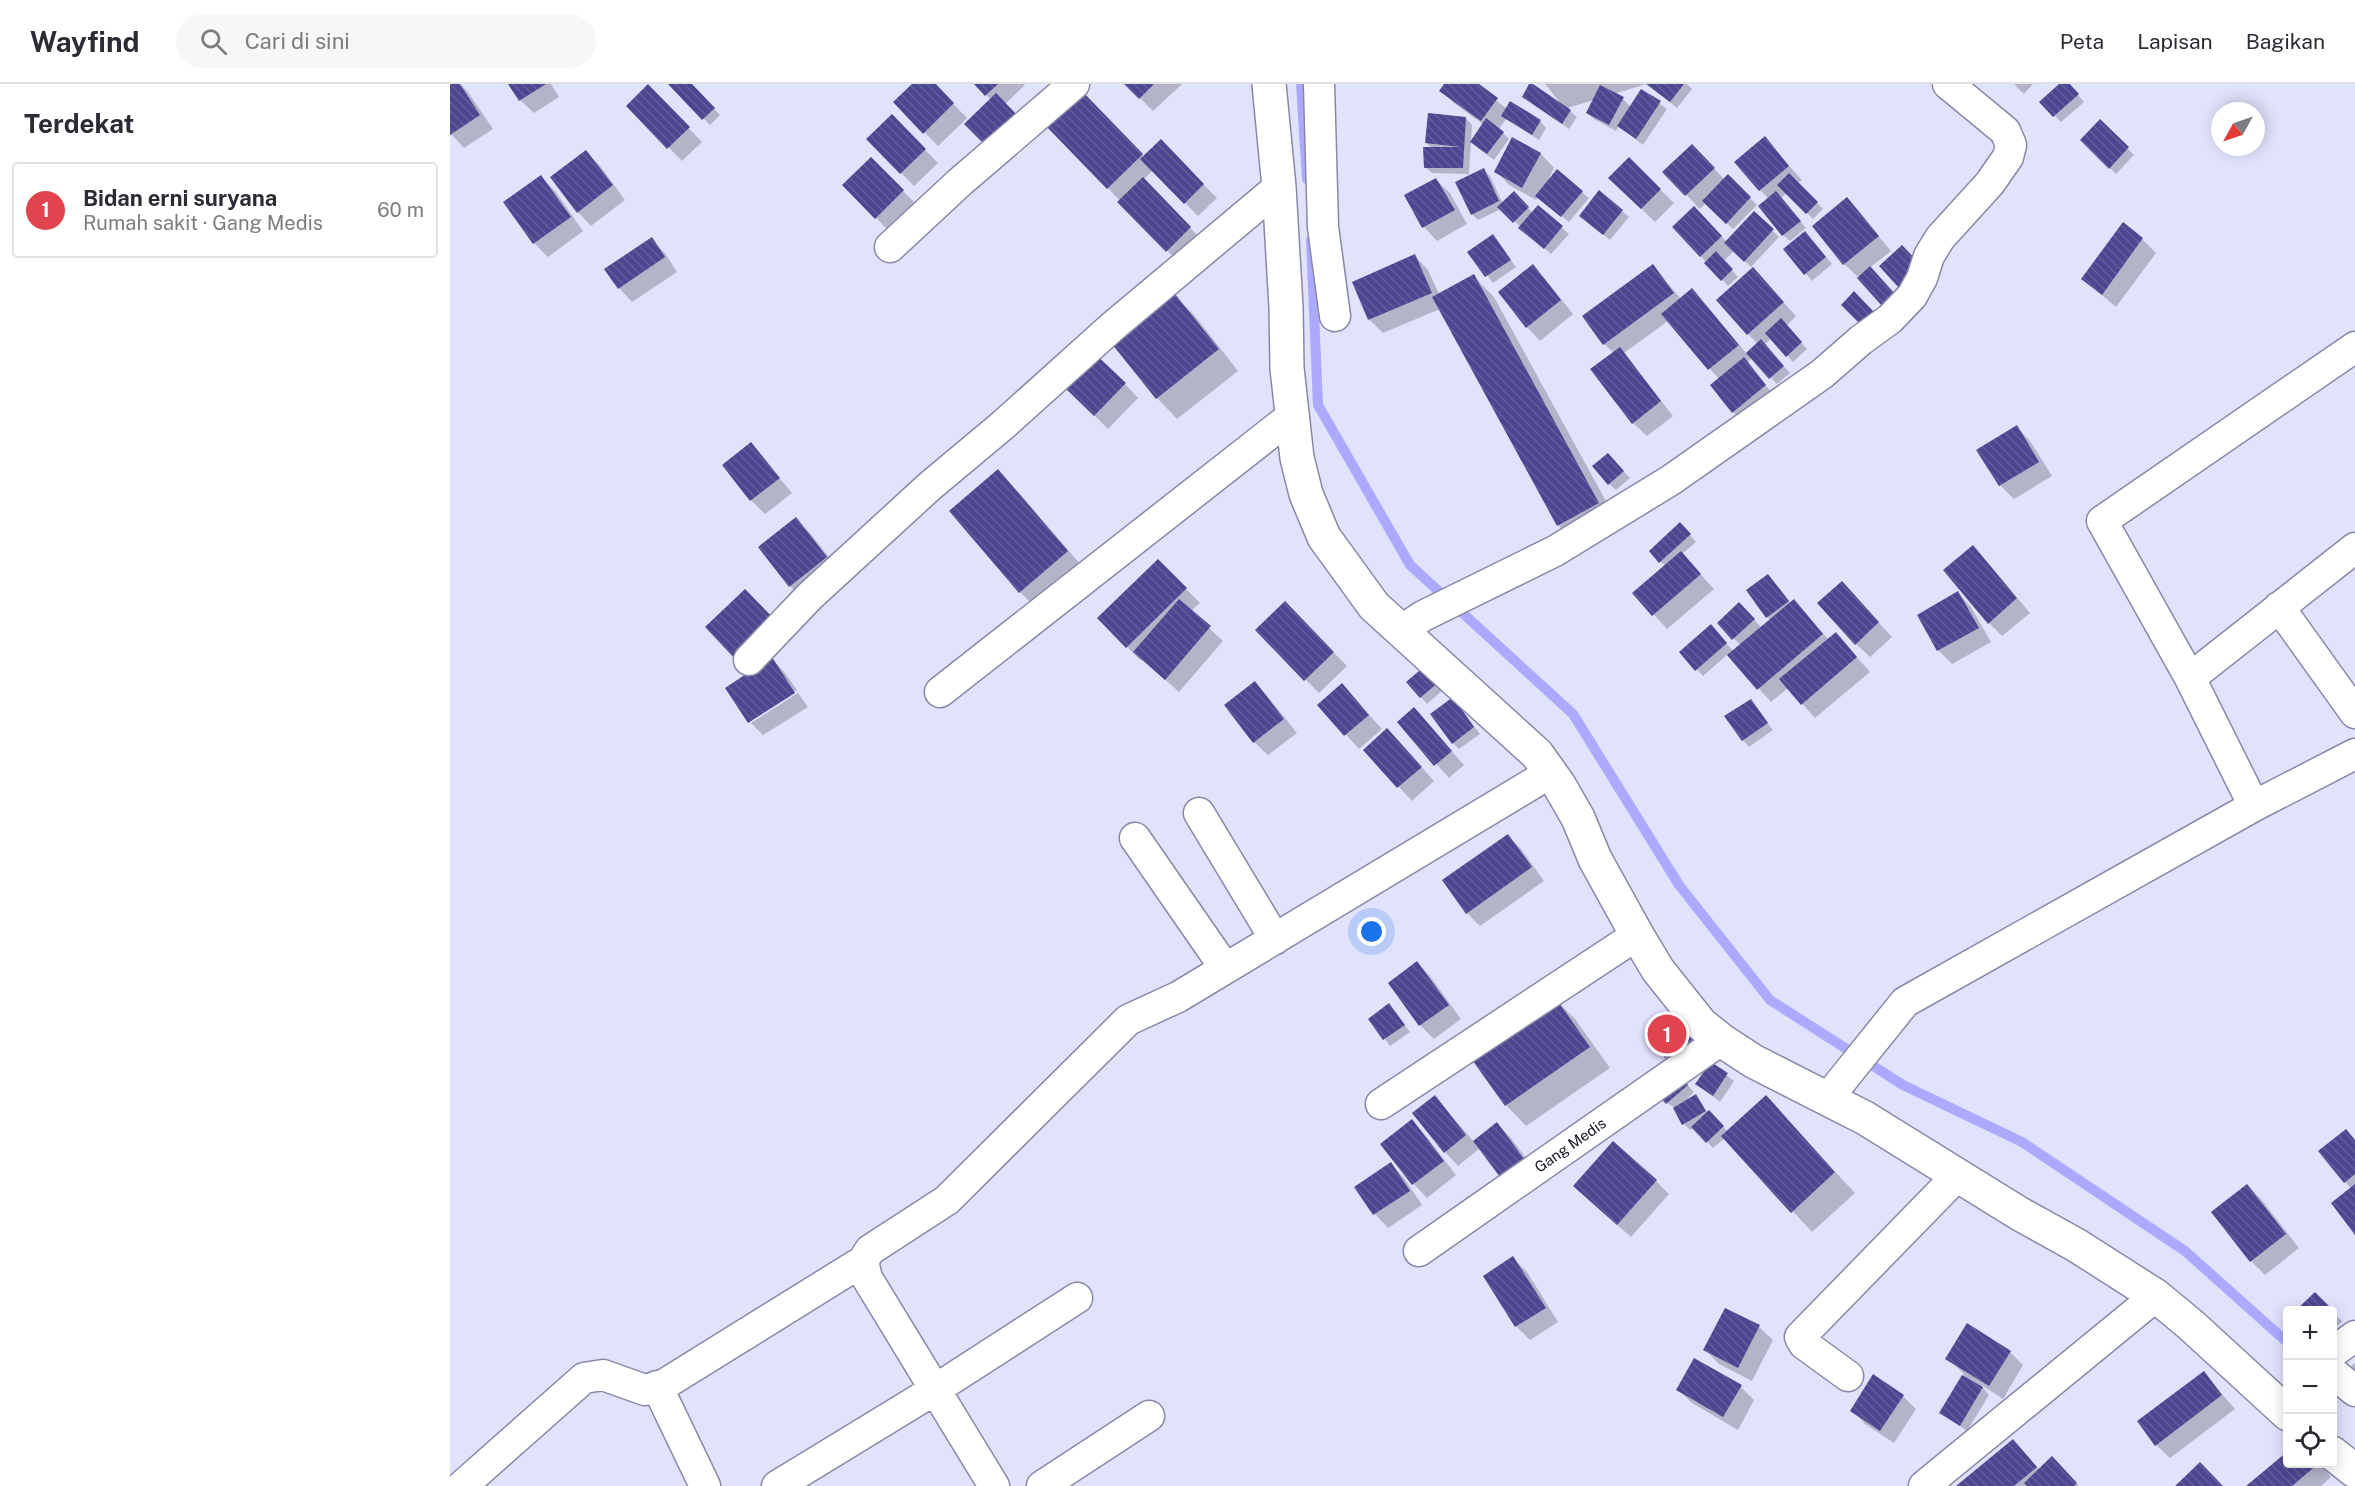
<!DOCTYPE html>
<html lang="id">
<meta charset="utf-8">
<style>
:root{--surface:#fff;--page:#f7f7f7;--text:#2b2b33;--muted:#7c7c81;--line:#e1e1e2;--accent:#2563eb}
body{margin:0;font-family:"Public Sans",sans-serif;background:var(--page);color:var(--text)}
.controls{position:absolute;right:18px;bottom:18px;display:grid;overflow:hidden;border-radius:6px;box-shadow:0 3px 15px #0003}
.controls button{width:54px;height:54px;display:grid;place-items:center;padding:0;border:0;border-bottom:2px solid var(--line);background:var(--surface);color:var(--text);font:30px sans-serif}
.compass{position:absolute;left:1761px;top:18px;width:54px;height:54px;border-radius:50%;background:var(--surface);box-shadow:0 3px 15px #0003;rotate:230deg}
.you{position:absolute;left:922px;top:848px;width:21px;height:21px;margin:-15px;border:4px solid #fff;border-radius:50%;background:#1a73e8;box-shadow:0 0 0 9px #1a73e833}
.badge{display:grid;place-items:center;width:39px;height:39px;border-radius:50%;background:var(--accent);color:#fff;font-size:20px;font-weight:700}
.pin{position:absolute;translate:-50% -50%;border:3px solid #fff;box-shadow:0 2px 6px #0006}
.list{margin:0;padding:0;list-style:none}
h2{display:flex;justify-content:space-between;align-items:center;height:78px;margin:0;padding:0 24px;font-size:26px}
h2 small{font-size:20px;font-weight:400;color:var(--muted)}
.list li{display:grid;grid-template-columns:39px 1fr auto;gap:18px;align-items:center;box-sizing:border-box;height:96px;margin:0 12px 12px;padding:0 12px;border:2px solid var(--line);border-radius:6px}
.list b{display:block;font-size:22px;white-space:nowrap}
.list p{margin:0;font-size:20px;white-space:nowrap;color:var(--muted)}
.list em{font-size:20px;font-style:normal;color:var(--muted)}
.icon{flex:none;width:33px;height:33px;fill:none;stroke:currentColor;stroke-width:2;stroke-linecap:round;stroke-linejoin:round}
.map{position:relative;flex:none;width:1905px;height:1402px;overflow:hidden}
header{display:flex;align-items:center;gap:36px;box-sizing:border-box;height:84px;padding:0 30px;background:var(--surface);border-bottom:2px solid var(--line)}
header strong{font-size:28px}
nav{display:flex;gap:33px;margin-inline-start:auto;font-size:21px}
.search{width:420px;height:54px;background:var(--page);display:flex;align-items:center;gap:15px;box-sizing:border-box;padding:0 21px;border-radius:33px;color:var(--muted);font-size:22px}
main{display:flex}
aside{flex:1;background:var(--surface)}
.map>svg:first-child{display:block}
.shadow{fill:#0003}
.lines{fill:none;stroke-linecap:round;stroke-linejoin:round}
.stream{stroke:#acaafe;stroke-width:10}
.building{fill:url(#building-back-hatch)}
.street-casing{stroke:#8888a7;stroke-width:33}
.secondary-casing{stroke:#8888a7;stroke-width:36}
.street{stroke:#fff;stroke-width:30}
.secondary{stroke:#fff;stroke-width:33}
.labels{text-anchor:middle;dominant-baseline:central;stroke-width:6;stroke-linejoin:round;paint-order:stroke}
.street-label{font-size:15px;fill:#171723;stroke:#fff}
</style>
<header>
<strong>Wayfind</strong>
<div class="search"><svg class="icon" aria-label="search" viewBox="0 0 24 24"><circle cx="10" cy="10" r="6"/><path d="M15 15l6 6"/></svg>Cari di sini</div>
<nav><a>Peta</a><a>Lapisan</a><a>Bagikan</a></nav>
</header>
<main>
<aside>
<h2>Terdekat<small></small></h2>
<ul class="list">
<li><span class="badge" style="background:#e0444e">1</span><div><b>Bidan erni suryana</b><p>Rumah sakit · Gang Medis</p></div><em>60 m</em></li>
</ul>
</aside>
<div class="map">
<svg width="1905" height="1402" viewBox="0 0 1905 1402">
<defs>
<pattern id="building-back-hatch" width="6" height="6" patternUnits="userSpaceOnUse" patternTransform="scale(1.5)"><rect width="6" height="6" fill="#4d4792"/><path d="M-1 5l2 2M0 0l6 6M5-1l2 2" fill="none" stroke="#635e9b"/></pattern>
</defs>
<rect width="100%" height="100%" fill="#e1e2fc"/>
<!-- shadow -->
<path class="shadow" d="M0,0H10L18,8L43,45L14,64L0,49Z
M60,0H101L109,13L84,29L70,16Z
M220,0H240L270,31L260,41Z
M464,0H484L517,34L488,62L445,18Z
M526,0H574L575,1L555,20L541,16Z
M676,0H732L703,27Z
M996,0H1026L1057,25L1090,37L1096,44L1089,56L1056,35L1049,45L1059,55L1044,76L1028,64L1034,41L1005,20L991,6Z
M1095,0H1196L1164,10L1173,15L1181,23L1192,7L1217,25L1193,61L1169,42L1166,47L1144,35L1137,29L1144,16L1117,24L1127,33L1119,45L1073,13L1111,20Z
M1197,0H1237L1242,5L1227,24Z
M1564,0H1583L1574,10Z
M1611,0H1618L1634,18L1611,38L1591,18Z
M198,2L252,58L232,77L178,22Z
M630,7L694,73L710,57L767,114L748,132L703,86L693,96L754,158L731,181L658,104Z
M442,32L488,79L464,102L418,55Z
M1016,34L1022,41L1019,90L982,89L975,83L982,64L976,59Z
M1650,38L1684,71L1666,90L1632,56Z
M1314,54L1352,96L1348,99L1373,125L1363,135L1337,109L1331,114L1356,144L1340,157L1333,151L1319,115L1310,106Z
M1063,55L1091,70L1104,84L1098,96L1107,87L1139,114L1119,138L1088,113L1086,116L1059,101L1046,87Z
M1242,62L1275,96L1278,92L1307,121L1283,145L1256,119L1250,125L1214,88Z
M136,68L150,82L175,116L141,142L128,128Z
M421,75L467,121L439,147L394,101Z
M1179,75L1224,119L1205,138L1160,94Z
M1033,86L1040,92L1053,120L1064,109L1083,129L1088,123L1119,150L1101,170L1051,125L1028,136L1022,130Z
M91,93L105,107L133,147L98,173L84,159Z
M986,96L1000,109L1017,140L987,157L974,143Z
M1397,115L1441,167L1408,193L1394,180Z
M1172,127L1179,133L1160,156L1138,138Z
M1304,129L1329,153L1301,183L1284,167L1274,177L1288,193L1278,202L1224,143L1257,138L1277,158Z
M1042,151L1066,183L1043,199L1020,168Z
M201,155L215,169L227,188L182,218L169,204Z
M1361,155L1382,180L1362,197L1335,165Z
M1692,155L1706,169L1666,223L1633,195Z
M965,172L978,186L989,210L1023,192L1044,213L1168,439L1129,461L1108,441L990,225L933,249L920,236L904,198Z
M1083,182L1096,196L1123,230L1090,257L1077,243Z
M1203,182L1231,215L1255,220L1297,270L1308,260L1298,250L1316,199L1346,232L1336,242L1357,265L1343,278L1322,254L1314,261L1340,289L1327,300L1302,274L1297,279L1328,316L1297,341L1283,328L1269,295L1218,237L1174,269L1223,332L1197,352L1183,339L1164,269L1154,260Z
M725,212L745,232L788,287L727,335L707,314L664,260Z
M675,300L688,314L658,345L614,301Z
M1567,343L1580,357L1602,392L1564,415L1550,401Z
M301,360L342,409L315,430L301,416L274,381Z
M1164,377L1180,394L1166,406L1159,400Z
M548,387L568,408L638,489L591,529L570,508L501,427Z
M346,435L360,449L390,487L354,516L340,502Z
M1230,440L1246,458L1232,470L1264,505L1217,545L1184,509L1215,482L1201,467Z
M708,477L750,519L741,527L773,557L729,608L692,575L690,576L649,534Z
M1536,477L1580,529L1552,552L1539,539Z
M1324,498L1341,520L1344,517L1379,556L1386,550L1420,588L1365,634L1338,604L1321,618L1278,570L1253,592L1231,568L1267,549L1284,568L1291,562L1269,539L1289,520L1312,544L1321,536L1317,533Z
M1508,509L1521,523L1541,558L1502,580L1488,566Z
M1405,513L1442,553L1420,573L1406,560Z
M835,519L897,582L869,609L807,547Z
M322,575L335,589L347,606L300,636V639L277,604L309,581Z
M982,589L995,604L977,620L971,613Z
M805,599L818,613L847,649L818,671L804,658Z
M348,609L358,623L313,651L301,639Z
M905,615L932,645L909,665L869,621Z
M1003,615L1030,650L1009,665L1003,659Z
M1300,617L1323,646L1299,663L1293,656Z
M964,625L1014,681L999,694L949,638Z
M951,660L984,697L962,717L915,666Z
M1058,752L1071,765L1094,797L1030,842L1017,829Z
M967,879L980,892L1011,935L984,955L970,941L940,899Z
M1105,915L1125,935L1160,984L1076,1042L1056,1021Z
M939,921L960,948L940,962L920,935Z
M1226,927L1258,967L1230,987L1216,973L1198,947Z
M1262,980L1284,997L1270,1018L1247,1000Z
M1233,996L1244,1008L1232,1020L1245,1012L1258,1029L1259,1028L1278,1048L1316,1014L1405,1109L1362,1148L1275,1054L1263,1064L1244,1044L1240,1046L1234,1040L1225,1024L1217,1019Z
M985,1013L1024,1058L1047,1040L1061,1054L1087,1089L1030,1064L1008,1082L995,1068Z
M962,1037L975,1051L1006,1091L977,1114L964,1100L932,1060Z
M1905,1056V1148L1902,1105L1895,1098Z
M941,1080L954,1094L972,1121L938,1144L925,1130Z
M1206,1097L1219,1110L1181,1153L1139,1116Z
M1797,1102L1811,1115L1849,1164L1815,1191L1801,1177L1763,1128Z
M1063,1174L1077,1188L1108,1238L1080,1256L1066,1242Z
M1276,1226L1309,1243L1323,1256L1302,1297L1269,1280L1255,1266Z
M1882,1228L1892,1237L1882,1247Z
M1560,1268L1573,1281L1553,1315L1530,1300L1539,1311L1517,1347L1491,1329L1514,1290L1497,1274Z
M1905,1279V1295L1897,1286Z
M1754,1289L1785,1325L1720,1374L1706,1361Z
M1291,1303L1304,1316L1288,1346L1242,1319L1228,1305Z
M1453,1312L1466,1325L1444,1359L1415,1340L1402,1326Z
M1563,1357L1590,1386L1602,1374L1629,1402H1508Z
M1838,1380H1869L1881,1393L1871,1402H1798Z"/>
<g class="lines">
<!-- stream -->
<path class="stream" d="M851,0L857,95
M861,156L868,321L960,481L1123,630L1229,801L1320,916L1453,1001L1572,1058L1735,1167L1838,1259"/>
</g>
<!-- building -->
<path class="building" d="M0,0H10L30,31L0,51Z
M58,0H96L69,17Z
M198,0L240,43L217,65L176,22Z
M218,0H242L265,24L252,36Z
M462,0H486L504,19L473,50L443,18Z
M524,0H548L535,12Z
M674,0H704L689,15Z
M994,0H1029L1048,14L1031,37L989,7Z
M1079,0H1083L1121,26L1112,40L1072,13Z
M1196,0H1234L1220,18Z
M1609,0H1620L1629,10L1603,33L1589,18Z
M1150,1L1174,13L1159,41L1136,29Z
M630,5L693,70L657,105L594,40Z
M1191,5L1211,17L1186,55L1167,42Z
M546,9L571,35L539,65L514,40Z
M1060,17L1091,36L1082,51L1051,32Z
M978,29L1016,33L1013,84H974L973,63H1010L975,59Z
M442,30L476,65L450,90L416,55Z
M1036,34L1054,48L1037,70L1020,58Z
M1650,35L1679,63L1659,85L1630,56Z
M1315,52L1339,82L1309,107L1284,78Z
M1062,53L1091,69L1072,104L1044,88Z
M711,55L754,100L734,120L690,75Z
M1242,60L1265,84L1235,112L1212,88Z
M136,66L163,101L127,129L100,93Z
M421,73L454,106L425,135L392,101Z
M1179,73L1211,105L1191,125L1158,94Z
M1034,84L1049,117L1021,131L1005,98Z
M1107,85L1133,107L1111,133L1085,112Z
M1339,89L1368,118L1356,130L1327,101Z
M1278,90L1301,113L1276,140L1252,117Z
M91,91L121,133L83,160L53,118Z
M693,93L741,143L716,168L667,118Z
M986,94L1005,126L972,144L954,111Z
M1149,106L1173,126L1153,151L1129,132Z
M1064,107L1079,123L1063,139L1047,123Z
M1326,107L1351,137L1332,152L1308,122Z
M1397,113L1429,152L1393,181L1362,142Z
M1088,121L1113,142L1094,165L1068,144Z
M1244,122L1272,152L1250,173L1222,143Z
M1304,127L1324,145L1294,178L1274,159Z
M1673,138L1693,154L1652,211L1631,195Z
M1355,147L1376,173L1354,191L1333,165Z
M1043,150L1061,176L1035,193L1017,168Z
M202,153L215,173L168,205L154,185Z
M1452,161L1473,183L1450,205L1429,182Z
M1266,167L1283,185L1271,197L1254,179Z
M965,170L982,209L918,236L902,198Z
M1083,180L1111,216L1076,244L1048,208Z
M1203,180L1224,209L1153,261L1132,232Z
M1420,182L1445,210L1432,222L1407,194Z
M1303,183L1334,218L1297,251L1266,216Z
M1024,190L1149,419L1107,442L982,213Z
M1242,204L1289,261L1258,286L1211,230Z
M1404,207L1425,229L1412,242L1391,221Z
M725,210L769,265L706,315L662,260Z
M1331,234L1352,258L1336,273L1315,249Z
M1311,255L1334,282L1319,295L1296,269Z
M1170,263L1211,317L1182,340L1140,285Z
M643,268L676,299L644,332L612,301Z
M1294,273L1316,301L1282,329L1260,301Z
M1567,341L1589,378L1549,402L1526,366Z
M301,358L330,394L300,417L272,381Z
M1158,369L1174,387L1158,401L1142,382Z
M548,385L618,467L569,509L499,427Z
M346,433L377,473L339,503L308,463Z
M1230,438L1241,450L1209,479L1199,467Z
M1523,461L1567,514L1538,540L1493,486Z
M1231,467L1251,490L1202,532L1182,509Z
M708,475L737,504L676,564L647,534Z
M1318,490L1339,517L1316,534L1296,506Z
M1392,497L1429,538L1405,561L1367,519Z
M295,505L327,538L286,576L255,543Z
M1508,507L1529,544L1487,567L1467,531Z
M729,515L761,542L715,596L683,568Z
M1344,515L1373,550L1307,606L1277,571Z
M835,517L884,568L854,597L805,546Z
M1289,518L1305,535L1282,556L1267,539Z
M1261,540L1277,559L1245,587L1229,568Z
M1386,548L1407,573L1351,621L1329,595Z
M322,573L345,609L298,639L275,604Z
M976,581L990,597L970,614L956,598Z
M805,597L834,635L803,659L774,621Z
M892,599L919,631L894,652L867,621Z
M1003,613L1024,643L1002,660L980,630Z
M1301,615L1318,639L1292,657L1274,632Z
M964,623L1002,667L984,682L947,638Z
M937,644L972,683L947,704L913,666Z
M1058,750L1082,783L1016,830L992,796Z
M967,877L999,921L969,942L938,899Z
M1105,913L1140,963L1055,1022L1020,973Z
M939,919L955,941L933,956L918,935Z
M1226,925L1246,953L1215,974L1196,946Z
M1261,978L1278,989L1263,1012L1245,1000Z
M1227,988L1238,1001L1216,1020L1204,1007Z
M1246,1010L1256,1027L1232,1041L1223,1024Z
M985,1011L1016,1051L994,1069L962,1029Z
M1316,1011L1385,1088L1341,1129L1271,1052Z
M1259,1026L1274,1042L1256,1059L1241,1043Z
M962,1035L994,1077L962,1101L930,1060Z
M1047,1038L1074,1075L1050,1093L1023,1057Z
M1896,1045L1905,1056V1090L1894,1099L1868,1067Z
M1163,1057L1207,1096L1167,1141L1123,1102Z
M941,1078L960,1107L923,1131L904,1103Z
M1797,1100L1836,1150L1800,1178L1761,1128Z
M1905,1100V1151L1881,1119Z
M1063,1172L1096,1224L1065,1243L1033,1192Z
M1865,1208L1887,1230L1882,1234V1226H1846Z
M1275,1224L1310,1241L1288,1284L1253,1266Z
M1517,1239L1561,1267L1539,1302L1495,1275Z
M1244,1274L1292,1301L1273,1333L1226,1306Z
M1754,1287L1772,1311L1705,1362L1687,1337Z
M1423,1290L1454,1311L1430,1347L1400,1327Z
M1512,1291L1533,1303L1510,1342L1489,1329Z
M1563,1355L1587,1383L1564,1402H1506Z
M1838,1367V1380H1868L1842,1402H1796Z
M1602,1372L1627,1399L1624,1402H1577L1574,1399Z
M1750,1378L1773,1402H1725Z"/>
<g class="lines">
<defs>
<path id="street" d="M869,0L873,143L885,232
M440,163L510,98L624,0
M1829,523L1905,629
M952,546L973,532L1105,467L1221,396L1372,290L1411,256L1440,235L1462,212L1472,194L1479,172L1490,154L1540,99L1558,73L1561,61L1555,47L1498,0
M299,576L360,512L480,402L553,341L662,243L829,103
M1740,594L1905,464
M490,608L842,332
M1804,722L1740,594L1652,437L1905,263
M749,729L825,855
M685,754L775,884
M1377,1015L1455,918L1804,722L1905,670
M931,1020L1187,851
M969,1167L1271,956
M1882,1269L1905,1252
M1882,1288L1905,1307
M1398,1292L1354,1260L1350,1253L1508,1091
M207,1302L255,1402
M12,1402L134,1294L153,1291L195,1306L215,1300L413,1177
M327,1402L486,1305L627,1214
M544,1402L417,1194L413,1177L420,1166L497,1116L678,936L728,913L1100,689
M592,1402L699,1332
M1474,1402L1706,1212"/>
<path id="secondary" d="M819,0L829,103L836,223L837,284L847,374L856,410L874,453L924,522L1087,670L1109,701L1128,734L1145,775L1187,851L1208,886L1251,940L1271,956L1303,977L1415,1034L1570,1130L1626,1161L1706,1212L1741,1241L1838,1330
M1882,1369L1905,1387"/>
</defs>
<!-- street casing -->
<use href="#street" class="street-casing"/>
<!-- secondary casing -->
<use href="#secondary" class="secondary-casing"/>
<!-- street -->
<use href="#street" class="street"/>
<!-- secondary -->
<use href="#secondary" class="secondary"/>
</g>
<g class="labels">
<!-- street labels -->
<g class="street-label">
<text transform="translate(1120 1061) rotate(-35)">Gang Medis</text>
</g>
</g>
</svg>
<div class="controls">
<button>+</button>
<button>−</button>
<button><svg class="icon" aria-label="locate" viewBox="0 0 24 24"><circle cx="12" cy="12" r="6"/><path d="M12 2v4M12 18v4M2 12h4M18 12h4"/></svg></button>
</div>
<svg class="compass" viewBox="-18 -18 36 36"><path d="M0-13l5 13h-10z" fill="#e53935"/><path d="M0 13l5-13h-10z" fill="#7c7c81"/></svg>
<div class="you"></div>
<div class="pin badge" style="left:1217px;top:950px;background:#e0444e">1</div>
</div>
</main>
